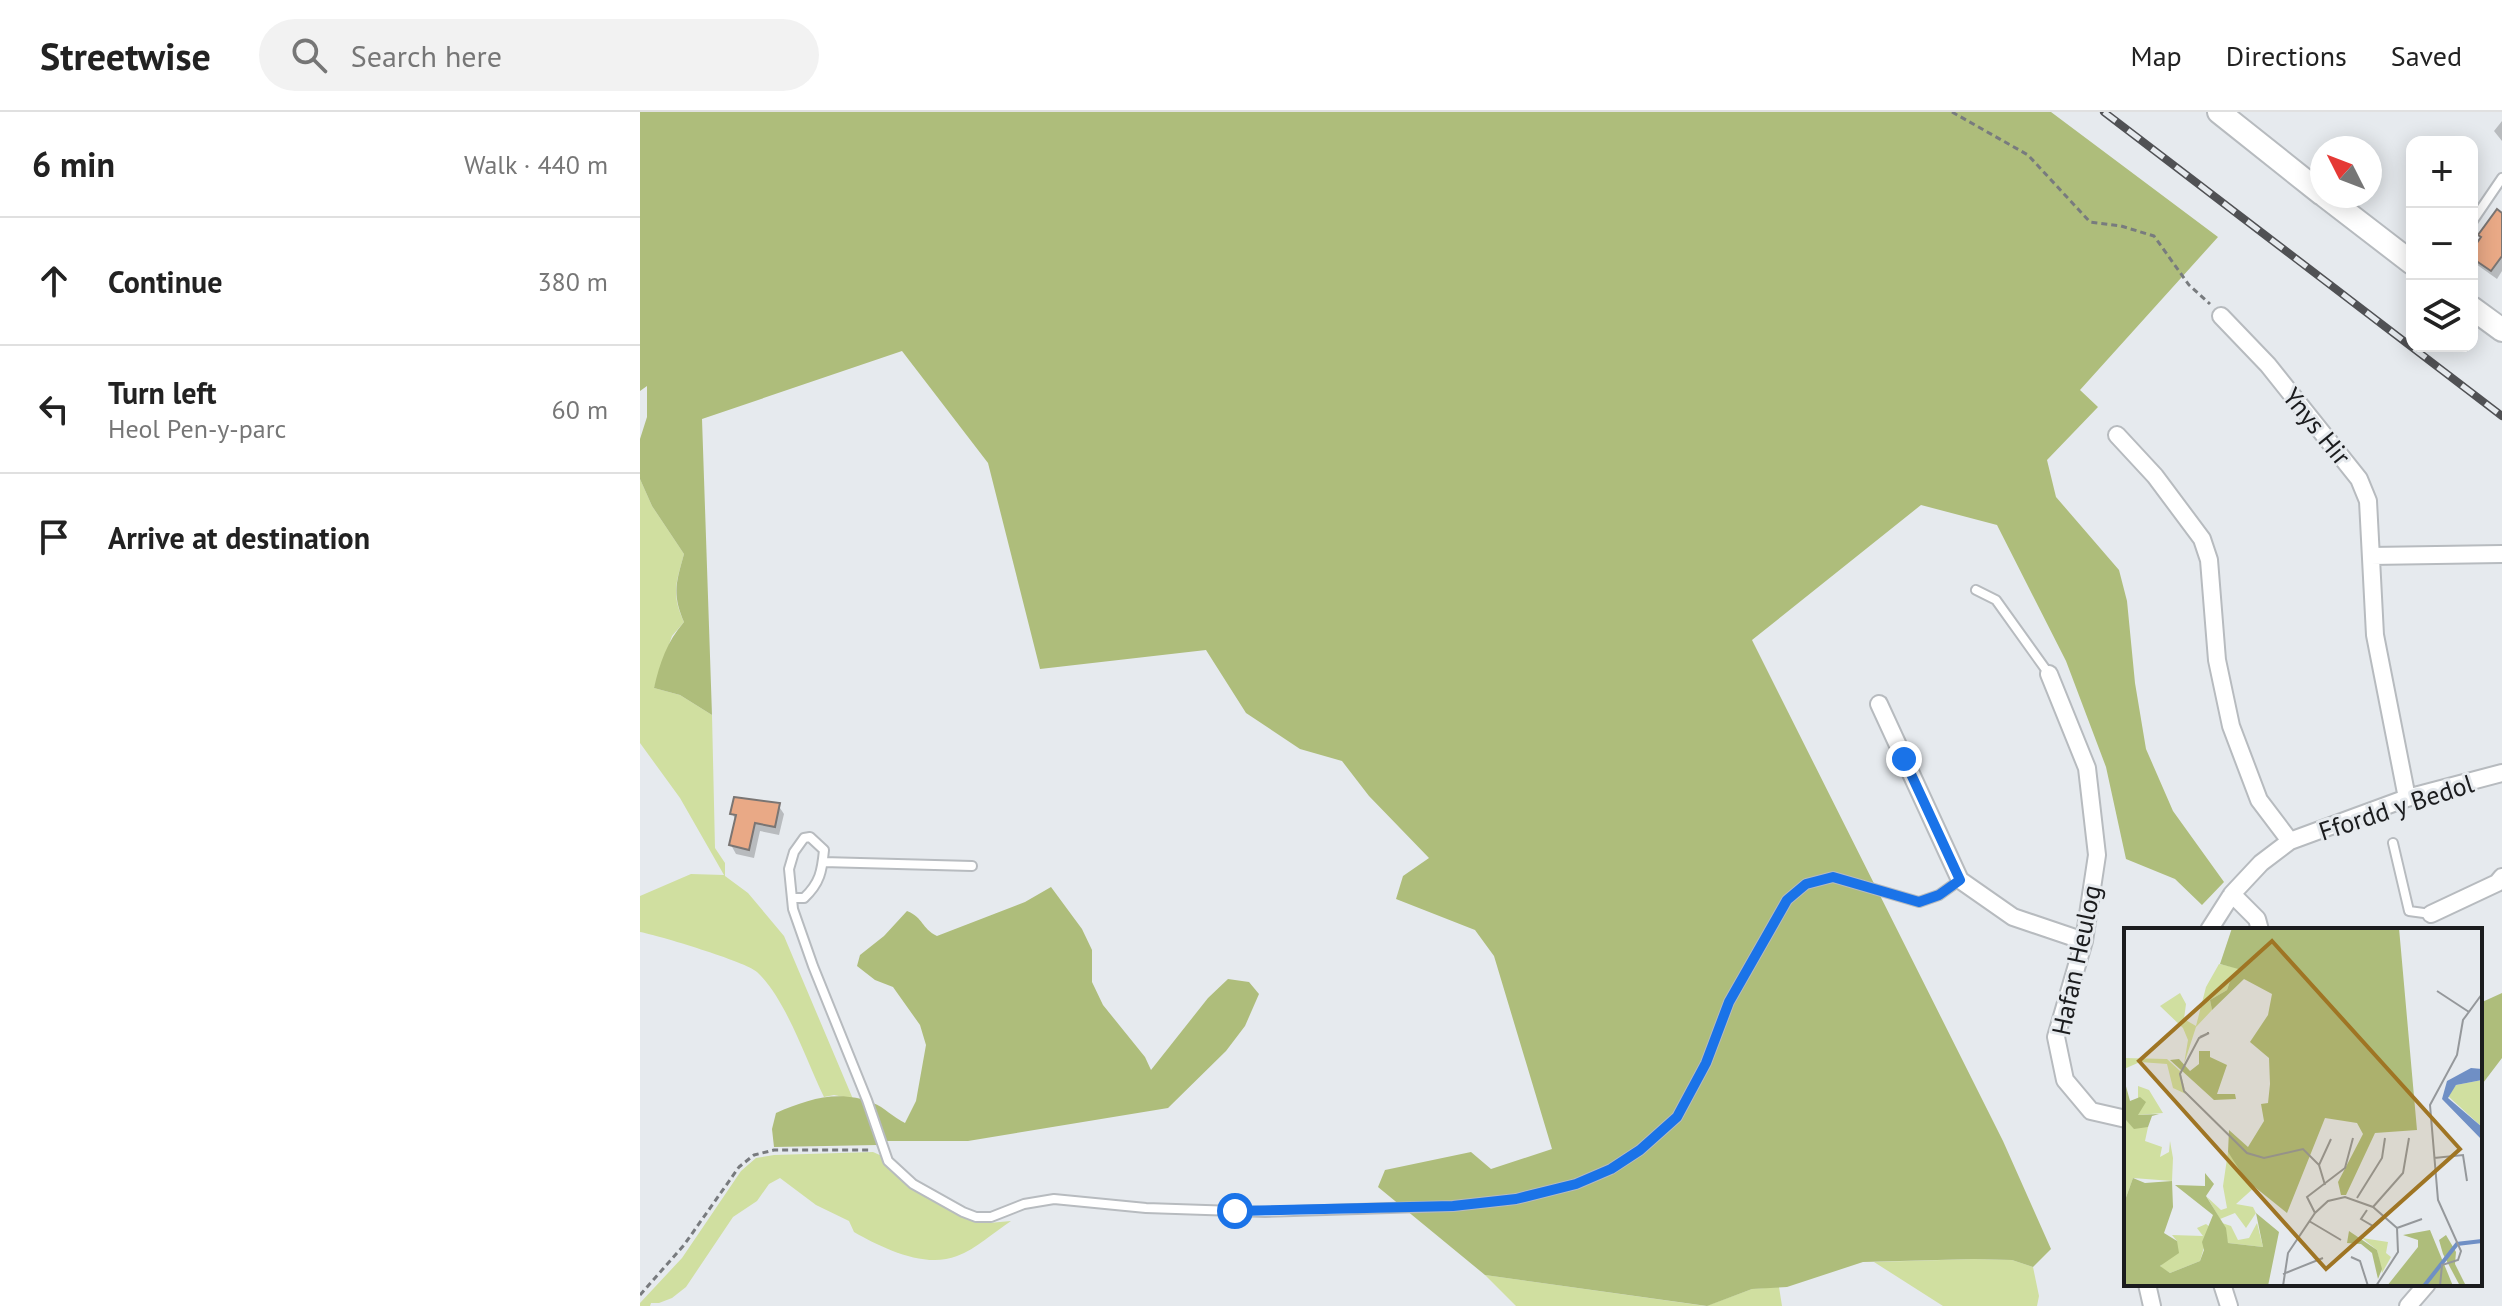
<!DOCTYPE html>
<meta charset="utf-8">
<style>
:root{--surface:#fff;--page:#f2f2f2;--text:#222;--muted:#767676;--line:#e0e0e0}
body{margin:0;font-family:"PT Sans",sans-serif;background:var(--page);color:var(--text)}
.controls{position:absolute;right:24px;top:24px;display:grid;overflow:hidden;border-radius:16px;box-shadow:0 4px 20px #0003}
.controls button{width:72px;height:72px;display:grid;place-items:center;padding:0;border:0;border-bottom:2px solid var(--line);background:var(--surface);color:var(--text);font:40px sans-serif}
.compass{position:absolute;left:1670px;top:24px;width:72px;height:72px;border-radius:50%;background:var(--surface);box-shadow:0 4px 20px #0003;rotate:312deg}
.stop{position:absolute;width:24px;height:24px;margin:-18px;border:6px solid #1a73e8;border-radius:50%;background:#fff}
.stop.end{background:#1a73e8;border-color:#fff;box-shadow:0 2px 8px #0008}
.list{margin:0;padding:0;list-style:none}
h2{display:flex;justify-content:space-between;align-items:center;height:104px;margin:0;padding:0 32px;font-size:34px}
h2 small{font-size:26px;font-weight:400;color:var(--muted)}
.list li{display:grid;grid-template-columns:52px 1fr auto;gap:24px;align-items:center;box-sizing:border-box;height:128px;padding:0 32px;border-top:2px solid var(--line)}
.list b{display:block;font-size:30px;white-space:nowrap}
.list p{margin:0;font-size:26px;white-space:nowrap;color:var(--muted)}
.list em{font-size:26px;font-style:normal;color:var(--muted)}
.icon{flex:none;width:44px;height:44px;fill:none;stroke:currentColor;stroke-width:2;stroke-linecap:round;stroke-linejoin:round}
.map{position:relative;flex:none;width:1862px;height:1194px;overflow:hidden}
header{display:flex;align-items:center;gap:48px;box-sizing:border-box;height:112px;padding:0 40px;background:var(--surface);border-bottom:2px solid var(--line)}
header strong{font-size:38px}
nav{display:flex;gap:44px;margin-inline-start:auto;font-size:28px}
.search{width:560px;height:72px;background:var(--page);display:flex;align-items:center;gap:20px;box-sizing:border-box;padding:0 28px;border-radius:44px;color:var(--muted);font-size:30px}
main{display:flex}
aside{flex:1;background:var(--surface)}
.map>svg:first-child{display:block}
.green{fill:#d0dfa0}
.forest{fill:#aebd7b}
.shadow{fill:#0003}
.building{fill:#e9a986;stroke:#7a7573;stroke-width:2}
.lines{fill:none;stroke-linecap:round;stroke-linejoin:round}
.lane-casing{stroke:#b7bbbf;stroke-width:12}
.street-casing{stroke:#b7bbbf;stroke-width:20}
.secondary-casing{stroke:#b7bbbf;stroke-width:26}
.path{stroke:#787b7e;stroke-width:3;stroke-dasharray:6 4;stroke-linecap:butt}
.lane{stroke:#fff;stroke-width:8}
.street{stroke:#fff;stroke-width:16}
.secondary{stroke:#fff;stroke-width:22}
.rail-casing{stroke:#505154;stroke-width:8}
.rail{stroke:#e6eaee;stroke-width:5;stroke-dasharray:15;stroke-linecap:butt}
.route{stroke:#1a73e8;stroke-width:10}
.labels{text-anchor:middle;dominant-baseline:central;stroke-width:6;stroke-linejoin:round;paint-order:stroke}
.street-label{font-size:26px;fill:#1b1c1e;stroke:#e6eaee}
.inset-river{fill:none;stroke:#6f8fc5;stroke-width:4}
.inset-road{fill:none;stroke:#95989b;stroke-width:2}
.view{fill:#9f7524;fill-opacity:0.15;stroke:#9f7524;stroke-width:4}
.inset-edge{fill:none;stroke:#1b1c1e;stroke-width:4}
</style>
<header>
<strong>Streetwise</strong>
<div class="search"><svg class="icon" aria-label="search" viewBox="0 0 24 24"><circle cx="10" cy="10" r="6"/><path d="M15 15l6 6"/></svg>Search here</div>
<nav><a>Map</a><a>Directions</a><a>Saved</a></nav>
</header>
<main>
<aside>
<h2>6 min<small>Walk · 440 m</small></h2>
<ul class="list">
<li><svg class="icon" aria-label="ahead" viewBox="0 0 24 24"><path d="M12 20V5M6 11l6-6 6 6"/></svg><div><b>Continue</b></div><em>380 m</em></li>
<li><svg class="icon" aria-label="left" viewBox="0 0 24 24"><path d="M17 20v-9H6M10 6l-5 5 5 5"/></svg><div><b>Turn left</b><p>Heol Pen-y-parc</p></div><em>60 m</em></li>
<li><svg class="icon" aria-label="arrive" viewBox="0 0 24 24"><path d="M6 21V4h12l-3 4 3 4H6"/></svg><div><b>Arrive at destination</b></div></li>
</ul>
</aside>
<div class="map">
<svg width="1862" height="1194" viewBox="0 0 1862 1194">
<rect width="100%" height="100%" fill="#e6eaee"/>
<!-- green -->
<path class="green" d="M0,367L12,394L44,442C36,471 31,482 44,510L32,524L14,576L40,583L72,603L75,736L85,751V764L108,781L144,824L213,987L194,983L184,985C166,948 146,887 117,860C107,850 17,823 0,820V784L51,762L84,763L40,686L0,631Z
M233,1040L242,1044L271,1074L320,1103L349,1111L371,1109C354,1120 336,1137 317,1144C285,1157 242,1136 214,1120L209,1109L176,1093L140,1066L129,1072L117,1089L93,1105L46,1175L32,1186L19,1191H11L10,1194H0V1191L42,1146L101,1059L116,1046L134,1043Z
M1334,1147L1372,1148L1393,1155L1399,1184L1397,1194H1303L1234,1150Z
M845,1163L1066,1194L1112,1177L1139,1175L1142,1194H876Z"/>
<!-- forest -->
<path class="forest" d="M0,0H1411L1578,125L1440,278L1458,295L1407,348L1416,385L1479,458L1487,489L1495,571L1506,637L1533,699L1584,770L1562,793L1535,767L1486,747L1466,655L1426,549L1357,413L1281,393L1112,528L1363,1029L1411,1137L1393,1155L1372,1148L1334,1147L1223,1150L1147,1175L1112,1177L1067,1194L845,1163L738,1075L745,1058L831,1040L851,1057L912,1037L854,844L835,818L756,787L763,764L789,746L729,684L702,649L660,637L606,601L566,538L400,557L348,351L262,239L62,307L72,603L40,583L14,576C20,550 27,530 44,510C32,482 36,471 44,442L12,394L0,367V327L7,305V274L0,279Z
M411,775L442,817L452,838V870L463,893L505,945L511,958L568,886L588,867L609,870L619,882L605,914L586,939L528,996L328,1029H246L237,1033L134,1035L132,1017L136,1001C168,987 199,977 233,991C244,995 254,1006 265,1011L276,989L286,933L280,913L253,875L235,868L217,854L220,843L244,824L267,799C284,806 281,816 297,824L385,790Z
M1862,881V946L1840,975V891Z"/>
<!-- shadow -->
<path class="shadow" d="M1862,9V29L1854,19Z
M1862,103V159L1857,167L1836,152L1832,141Z
M138,693L144,702L139,723L120,719L114,746L96,742L91,733L96,709L92,701Z"/>
<!-- building -->
<path class="building" d="M1857,97L1862,101V144L1851,159L1832,146V138L1841,125L1838,123Z
M94,685L140,691L135,715L115,711L109,738L89,733L96,703L90,702Z"/>
<g class="lines">
<defs>
<path id="lane" d="M1832,110L1862,66
M1336,478L1356,488L1409,562
M1753,731L1769,799L1791,802
M183,750L332,754
M152,786H164C180,771 182,759 184,738L170,725L164,726L154,740L149,757L153,797L173,854L227,988L248,1049L273,1072L323,1100L336,1105H351L384,1092L414,1087L506,1096L625,1100L813,1094L876,1087L936,1072L971,1057L1000,1038L1037,1005L1066,951L1089,890L1147,788L1166,772L1193,765L1279,790L1299,783L1320,768"/>
<path id="street" d="M1581,204L1628,253L1719,367L1728,389L1735,523L1767,686
M1477,323L1515,364L1562,427L1569,448L1577,548L1591,614L1619,688L1650,729
M1731,444L1862,442
M1409,562L1447,656L1457,743L1444,829L1416,925L1425,968L1451,999L1486,1007
M1239,592L1320,768L1373,805L1444,829
M1592,782L1617,807L1620,818
M1791,802L1857,771L1862,765
M1569,818L1592,782L1621,751L1650,729L1767,686L1862,661
M1507,1172L1512,1194
M1582,1172L1589,1194
M1768,1194L1787,1172"/>
<path id="secondary" d="M1579,0L1682,82
M1685,84L1772,151
M1832,196L1862,218"/>
</defs>
<!-- lane casing -->
<use href="#lane" class="lane-casing"/>
<!-- street casing -->
<use href="#street" class="street-casing"/>
<!-- secondary casing -->
<use href="#secondary" class="secondary-casing"/>
<!-- path -->
<path class="path" d="M1312,0L1388,43L1450,110L1481,114L1514,124L1549,173L1570,192
M0,1183L44,1133L99,1055L114,1043L134,1038H232"/>
<!-- lane -->
<use href="#lane" class="lane"/>
<!-- street -->
<use href="#street" class="street"/>
<!-- secondary -->
<use href="#secondary" class="secondary"/>
<defs>
<path id="rail" d="M1464,0L1862,304"/>
</defs>
<!-- rail casing -->
<use href="#rail" class="rail-casing"/>
<!-- rail -->
<use href="#rail" class="rail"/>
</g>
<g class="lines">
<!-- route -->
<path class="route" d="M595,1099L813,1094L876,1087L936,1072L971,1057L1000,1038L1037,1005L1066,951L1089,890L1147,788L1166,772L1193,765L1279,790L1299,783L1320,768L1264,647"/>
</g>
<g class="labels">
<!-- street labels -->
<g class="street-label">
<text transform="translate(1677 314) rotate(51)">Ynys Hir</text>
<text transform="translate(1756 695) rotate(-18)">Ffordd y Bedol</text>
<text transform="translate(1436 848) rotate(-78)">Hafan Heulog</text>
</g>
</g>
<!-- overview -->
<g transform="translate(1484 816)">
<rect width="358" height="358" fill="#e6eaee"/>
<path d="M95,36L119,41L108,47L103,62L86,72L88,82L72,99L60,136L64,112L59,100L36,78L56,65L62,76L60,91L72,98L82,59ZM0,130L43,131L56,143L62,166L49,160L43,136L16,134L0,141ZM358,152V199L324,168L332,157ZM14,158L25,162L39,185L14,187ZM0,190L8,198L24,199L21,213L38,219L36,229L45,224L46,213L49,230L48,253L9,250L0,275ZM104,224L132,258L112,276L129,279L132,285L122,300L111,285L96,291L83,269L97,282L103,280L99,258ZM98,295L107,298L114,312L125,310L133,295L139,319L104,315ZM82,296L86,299L76,333L46,345L36,339L53,313L48,307L79,308L73,300ZM238,310L264,314L262,325L267,329L258,345L253,322Z" fill="#d0dfa0"/>
<path d="M108,0H275L293,202L251,205L222,267H217L214,254L239,206L233,195L201,190L163,285L122,252L104,224L105,202L124,219L140,193L137,176L144,175L146,156L145,130L126,114L144,87L148,66L120,51L88,82L86,72L103,62L108,47L118,42L96,36ZM75,123H86V129L103,137L93,166H111L112,171L90,172L46,132L55,131L66,143L75,136ZM0,151L6,173L16,169L22,174L14,187L35,186L28,188L24,199L10,201L0,190ZM81,245L90,256L82,268L102,300L104,315L139,319L132,285L155,304L144,358H0V275L9,250L21,255L48,253L49,279L40,305L53,313L55,325L36,338L46,345L76,333L80,322L78,314L89,287L51,257L81,258ZM306,302L329,358H263L294,319V312L279,307ZM225,303L253,322L258,341L254,351L248,325L237,316L223,315ZM322,307L332,324L331,336L342,358H336L319,326L315,312Z" fill="#aebd7b"/>
<path d="M347,140L358,141V152L332,157L324,170L358,199V212L318,171L323,153Z" fill="#6f8fc5"/>
<path class="inset-river" d="M300,358L333,316L358,313"/>
<path class="inset-road" d="M313,63L345,84M76,109L85,105L75,110L56,146L60,163L123,225L140,230L179,221L195,237M310,230L339,227L343,253M201,257L195,237L207,211M233,270L258,230L261,210M249,279L279,245L285,210M243,282L237,291L249,298L262,287M191,285L183,269L221,240L229,210M185,293L217,312M273,300L298,291M227,329L236,333L244,358M159,346L199,330M159,358L164,325L191,285L204,273L221,269L249,279L273,300L274,324L252,358M316,358L318,337L334,332L337,323L314,272L306,177L333,127L339,92L358,66"/>
<path class="view" d="M148,13L336,221L202,341L15,133Z"/>
<rect width="358" height="358" class="inset-edge"/>
</g>
</svg>
<div class="controls">
<button>+</button>
<button>−</button>
<button><svg class="icon" aria-label="layers" viewBox="0 0 24 24"><path d="M12 4l9 5-9 5-9-5zM3 14l9 5 9-5"/></svg></button>
</div>
<svg class="compass" viewBox="-18 -18 36 36"><path d="M0-13l5 13h-10z" fill="#e53935"/><path d="M0 13l5-13h-10z" fill="#767676"/></svg>
<div class="stop" style="left:595px;top:1099px"></div>
<div class="stop end" style="left:1264px;top:647px"></div>
</div>
</main>
